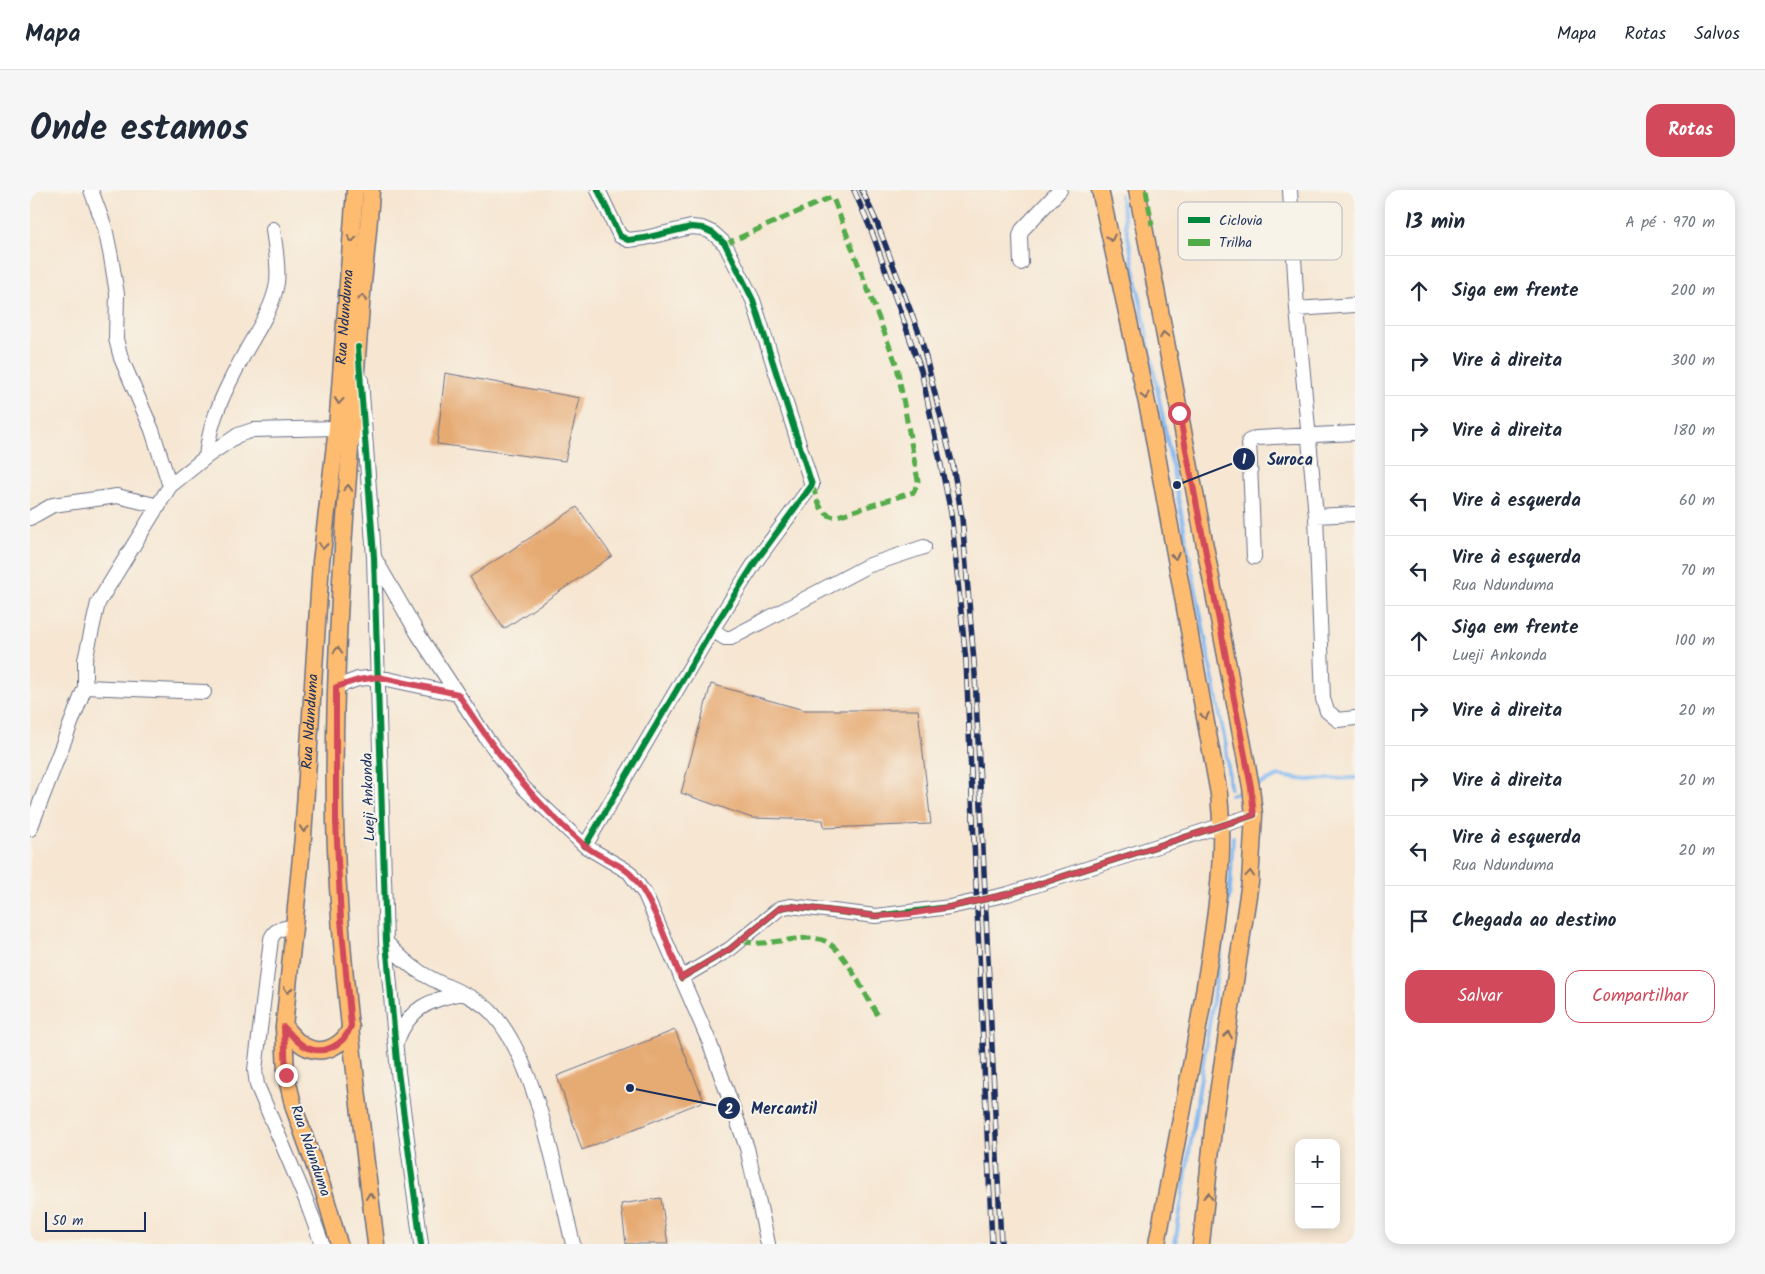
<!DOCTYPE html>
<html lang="pt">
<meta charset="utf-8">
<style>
:root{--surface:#fff;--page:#f6f6f7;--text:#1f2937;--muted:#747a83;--line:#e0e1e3;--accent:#d1495b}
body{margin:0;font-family:Kalam,sans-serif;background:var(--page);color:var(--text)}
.controls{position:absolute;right:15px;bottom:15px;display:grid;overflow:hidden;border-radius:10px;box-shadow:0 2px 12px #0003}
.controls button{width:45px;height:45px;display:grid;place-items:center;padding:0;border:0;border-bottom:1px solid var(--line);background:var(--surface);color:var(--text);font:25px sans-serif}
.scale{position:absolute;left:15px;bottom:12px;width:101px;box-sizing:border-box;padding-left:5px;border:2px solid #1b2f5e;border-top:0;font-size:14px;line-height:18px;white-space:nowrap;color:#1b2f5e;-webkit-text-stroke:4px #f7f3e8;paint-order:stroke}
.stop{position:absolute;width:15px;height:15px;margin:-11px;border:4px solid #d1495b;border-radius:50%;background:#fff}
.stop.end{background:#d1495b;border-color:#fff;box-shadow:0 1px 5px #0008}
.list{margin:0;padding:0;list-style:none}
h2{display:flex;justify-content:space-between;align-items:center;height:65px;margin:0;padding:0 20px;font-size:21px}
h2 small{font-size:16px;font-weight:400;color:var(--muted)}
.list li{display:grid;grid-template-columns:32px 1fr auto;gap:15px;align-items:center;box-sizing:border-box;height:70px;padding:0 20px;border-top:1px solid var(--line)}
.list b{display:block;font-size:19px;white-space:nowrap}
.list p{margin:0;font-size:16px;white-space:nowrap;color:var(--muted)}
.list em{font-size:16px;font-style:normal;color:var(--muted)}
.actions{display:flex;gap:10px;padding:15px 20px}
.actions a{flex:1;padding:11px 0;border:1px solid var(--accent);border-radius:15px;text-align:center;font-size:18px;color:var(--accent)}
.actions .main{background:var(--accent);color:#fff}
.icon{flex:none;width:28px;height:28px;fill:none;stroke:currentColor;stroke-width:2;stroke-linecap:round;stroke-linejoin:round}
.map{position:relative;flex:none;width:1325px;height:1054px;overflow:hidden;border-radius:15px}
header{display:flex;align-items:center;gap:30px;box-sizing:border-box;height:70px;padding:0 25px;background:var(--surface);border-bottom:1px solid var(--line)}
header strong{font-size:24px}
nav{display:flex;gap:28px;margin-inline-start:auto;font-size:18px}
.intro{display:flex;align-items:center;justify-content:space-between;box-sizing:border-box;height:120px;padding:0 30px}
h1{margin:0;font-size:35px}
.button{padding:12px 22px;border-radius:15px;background:var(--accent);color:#fff;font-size:18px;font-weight:700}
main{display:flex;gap:30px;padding:0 30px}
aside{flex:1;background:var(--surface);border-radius:15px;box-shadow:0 2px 12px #0003}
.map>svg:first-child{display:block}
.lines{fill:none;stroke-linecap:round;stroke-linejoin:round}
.stream{stroke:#81b8f1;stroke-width:4}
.building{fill:#e6aa73}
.minor-casing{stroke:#686f87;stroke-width:16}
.major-casing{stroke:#686f87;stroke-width:19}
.minor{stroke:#fff;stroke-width:14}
.major{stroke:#febc70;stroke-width:16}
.rail-casing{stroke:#1b2f5e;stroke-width:5.5}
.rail{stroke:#f7f3e8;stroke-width:4;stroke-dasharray:11;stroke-linecap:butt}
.quiet{stroke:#52ab49;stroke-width:5;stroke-dasharray:10 5;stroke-linecap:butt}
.cycleway-casing{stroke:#f7f3e8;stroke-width:9}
.cycleway{stroke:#00873e;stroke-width:6}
.oneway{stroke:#816e66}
.route{stroke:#d1495b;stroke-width:6}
.labels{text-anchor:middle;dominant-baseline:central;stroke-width:4;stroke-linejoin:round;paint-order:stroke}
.street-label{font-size:15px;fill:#1b2f5e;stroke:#f7f3e8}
.key{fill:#f7f3e8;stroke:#b5b8bf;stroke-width:1}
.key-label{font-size:14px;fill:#1b2f5e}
.leader{fill:none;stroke:#1b2f5e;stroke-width:2}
.callout-dot{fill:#1b2f5e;stroke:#f7f3e8;stroke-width:2}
.mark-label{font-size:15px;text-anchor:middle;font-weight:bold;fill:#fff}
.callout-label{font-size:16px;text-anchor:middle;font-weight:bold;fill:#1b2f5e;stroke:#f7f3e8;stroke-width:4;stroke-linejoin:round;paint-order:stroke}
</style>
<header>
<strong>Mapa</strong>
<nav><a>Mapa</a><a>Rotas</a><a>Salvos</a></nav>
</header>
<div class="intro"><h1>Onde estamos</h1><a class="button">Rotas</a></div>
<main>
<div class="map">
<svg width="1325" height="1054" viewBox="0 0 1325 1054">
<rect width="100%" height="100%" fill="#f7f3e8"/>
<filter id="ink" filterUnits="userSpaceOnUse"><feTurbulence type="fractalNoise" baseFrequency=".02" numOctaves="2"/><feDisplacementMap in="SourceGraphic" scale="10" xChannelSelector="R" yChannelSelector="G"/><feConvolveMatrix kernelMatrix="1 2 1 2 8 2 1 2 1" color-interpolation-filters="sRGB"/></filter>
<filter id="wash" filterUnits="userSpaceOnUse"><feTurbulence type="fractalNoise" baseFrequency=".0096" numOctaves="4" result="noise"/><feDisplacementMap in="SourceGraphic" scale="20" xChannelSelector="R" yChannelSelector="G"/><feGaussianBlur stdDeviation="1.12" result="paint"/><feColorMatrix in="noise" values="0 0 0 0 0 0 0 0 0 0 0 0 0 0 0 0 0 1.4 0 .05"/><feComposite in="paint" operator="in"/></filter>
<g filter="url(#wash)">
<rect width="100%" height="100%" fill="#f6e6d2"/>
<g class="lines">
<!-- stream -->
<path class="stream" d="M1090,5L1196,557L1200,598
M1225,596L1249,586L1277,590L1325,588
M1201,605L1216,599
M1145,1054L1200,700L1203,647"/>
</g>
<g id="blocks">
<!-- building -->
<path class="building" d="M415,183L550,208L535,271L407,254Z
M547,317L582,366L474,439L440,387Z
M681,494L774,520H888L901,634L794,638L793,630L722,628L651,603Z
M645,840L674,911L552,960L527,886Z
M631,1008L638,1054H596L591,1014Z"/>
</g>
</g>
<g filter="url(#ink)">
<use href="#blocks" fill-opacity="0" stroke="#686f87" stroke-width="1"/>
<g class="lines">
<defs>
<path id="minor" d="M61,0L75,38L81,67L87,104L86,149L91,168L122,240L140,296
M1260,0L1267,119L1286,326L1293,509L1297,521L1308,530L1325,528
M991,73L990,46L992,40L1030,0
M1267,119L1325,115
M331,190L344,367L356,752L368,882L391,1054
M176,267C179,229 199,192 217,159C229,138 243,117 247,93C249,75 245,56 243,39
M1286,326L1325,324
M0,328L23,315L87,306L129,316
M1224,367L1219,251L1226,248L1325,243
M345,369L388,444L457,549L494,598L555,656L599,682L615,704L679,851L717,958L738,1054
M682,440L695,448H701L837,376L894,357
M55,497L174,502
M306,497L328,489L348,487L427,504
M0,639L55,497V470L68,413L140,296L176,267L208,245L223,240L307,238
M555,656L682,440L726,371L782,295L723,110L695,54L683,43L672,38L661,37L615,48L598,50L590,46L568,0
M263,737C253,738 244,739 241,749L225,880L227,895L276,1010L292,1054
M356,752C366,763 377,774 390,782C412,797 443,803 462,823C507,871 527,990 543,1054
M651,788L700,759L750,718L760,716L846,726L920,717L978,704L1224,625
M367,851C379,818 399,810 432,803"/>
<g id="major">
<path d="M341,0C339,39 334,78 331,116C318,287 302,460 305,631C309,772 329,914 346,1054"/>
<path d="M1070,0L1120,227L1189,604C1196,668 1185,733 1175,796C1161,883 1143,968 1127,1054"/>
<path d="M1107,0L1221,597L1224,625L1220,692L1184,930L1171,1054"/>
<path d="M254,837C260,843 266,852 274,856C293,867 314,855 321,837"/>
<path id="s1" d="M309,1054L293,999L264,918L256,885L254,837L273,647L291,372L307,238L325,0"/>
</g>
</defs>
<!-- minor casing -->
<use href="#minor" class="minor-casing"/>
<!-- major casing -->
<use href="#major" class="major-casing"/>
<!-- minor -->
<use href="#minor" class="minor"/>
<!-- major -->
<use href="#major" class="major"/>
<defs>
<path id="rail" d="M824,0L843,45L891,180L921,323L936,471L962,1054
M832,0L847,33L891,148L923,276L932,328L945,484L971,1054"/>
</defs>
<!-- rail casing -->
<use href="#rail" class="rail-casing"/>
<!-- rail -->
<use href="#rail" class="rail"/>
<!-- quiet -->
<path class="quiet" d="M1116,0L1122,35
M695,54L799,8H803L867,176L888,291L884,302L804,327C789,324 787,308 782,295
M712,751C729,756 747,751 765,749C775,748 786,747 795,751C817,761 835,808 850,828"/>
<defs>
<path id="cycleway" d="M328,157L344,367L356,752L368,882L391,1054
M555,656L682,440L726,371L782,295L723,110L695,54L683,43L672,38L661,37L615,48L598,50L590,46L568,0
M651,788L700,759L750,718L760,716L846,726L920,717L978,704L1224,625"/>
</defs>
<!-- cycleway casing -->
<use href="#cycleway" class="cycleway-casing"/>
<!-- cycleway -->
<use href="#cycleway" class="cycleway"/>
</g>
<!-- one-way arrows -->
<defs><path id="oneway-chevron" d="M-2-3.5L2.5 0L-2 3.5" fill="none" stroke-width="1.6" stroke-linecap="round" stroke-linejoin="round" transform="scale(1.25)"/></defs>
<g class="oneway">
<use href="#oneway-chevron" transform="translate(1081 48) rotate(78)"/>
<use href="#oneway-chevron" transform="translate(322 49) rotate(95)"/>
<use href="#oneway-chevron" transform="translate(332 108) rotate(-85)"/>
<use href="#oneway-chevron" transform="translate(1134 145) rotate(-101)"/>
<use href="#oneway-chevron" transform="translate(1115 206) rotate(78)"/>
<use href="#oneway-chevron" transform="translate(309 211) rotate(95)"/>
<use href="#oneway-chevron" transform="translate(318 298) rotate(-86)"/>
<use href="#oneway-chevron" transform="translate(293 356) rotate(97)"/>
<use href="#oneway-chevron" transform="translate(1145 366) rotate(80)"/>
<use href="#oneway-chevron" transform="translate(308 460) rotate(-87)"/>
<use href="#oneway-chevron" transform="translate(1175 526) rotate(80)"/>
<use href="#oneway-chevron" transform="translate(274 639) rotate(94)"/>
<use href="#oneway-chevron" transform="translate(1220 684) rotate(-86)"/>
<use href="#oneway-chevron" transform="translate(258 800) rotate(95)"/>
<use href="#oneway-chevron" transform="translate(1198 845) rotate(-81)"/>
<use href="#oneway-chevron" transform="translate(340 1006) rotate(-97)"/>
<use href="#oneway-chevron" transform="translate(1178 1006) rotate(-85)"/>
</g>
</g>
<g class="lines" filter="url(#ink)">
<!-- route -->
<path class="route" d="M256,885L254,837C260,843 266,852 274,856C293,867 314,855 321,836L311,730L306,631V497L328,490L348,487L428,504C464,560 503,612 554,655C569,668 592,673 604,688C625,714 638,757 651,788L700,759L750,718L760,716L846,726L879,724L920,717L978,704L1224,625L1221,597L1149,223"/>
</g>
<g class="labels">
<!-- street labels -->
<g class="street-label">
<text stroke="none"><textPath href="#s1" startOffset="938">Rua Ndunduma</textPath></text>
<text stroke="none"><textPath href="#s1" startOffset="532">Rua Ndunduma</textPath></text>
<text transform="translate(339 607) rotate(-92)">Lueji Ankonda</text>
<text transform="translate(280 961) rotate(71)">Rua Ndunduma</text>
</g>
</g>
<!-- legend -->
<rect x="1148" y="12" width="164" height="58" rx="8" class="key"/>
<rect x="1158" y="27" width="22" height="6" fill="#00873e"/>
<rect x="1158" y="49" width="22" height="7" fill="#52ab49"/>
<g class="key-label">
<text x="1189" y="35">Ciclovia</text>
<text x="1189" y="57">Trilha</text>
</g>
<!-- callouts -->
<path class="leader" d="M1147 295L1214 269M600 898L699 918"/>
<g class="callout-dot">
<circle cx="1147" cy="295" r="5"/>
<circle cx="600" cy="898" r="5"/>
<circle cx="1214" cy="269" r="12"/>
<circle cx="699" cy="918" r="12"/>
</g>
<g class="mark-label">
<text x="1214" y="274">1</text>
<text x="699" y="924">2</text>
</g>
<g class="callout-label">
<text x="1260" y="275">Suroca</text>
<text x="754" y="924">Mercantil</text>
</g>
</svg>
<div class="controls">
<button>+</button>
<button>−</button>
</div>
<div class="scale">50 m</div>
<div class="stop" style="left:1149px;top:223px"></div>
<div class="stop end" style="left:256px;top:885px"></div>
</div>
<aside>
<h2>13 min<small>A pé · 970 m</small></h2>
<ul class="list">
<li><svg class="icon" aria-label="ahead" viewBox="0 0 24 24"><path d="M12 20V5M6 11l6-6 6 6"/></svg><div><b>Siga em frente</b></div><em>200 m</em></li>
<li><svg class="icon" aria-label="right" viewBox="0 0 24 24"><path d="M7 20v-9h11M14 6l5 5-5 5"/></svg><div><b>Vire à direita</b></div><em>300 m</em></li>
<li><svg class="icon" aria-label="right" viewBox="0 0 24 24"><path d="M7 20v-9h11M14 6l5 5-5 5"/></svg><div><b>Vire à direita</b></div><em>180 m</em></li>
<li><svg class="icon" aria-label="left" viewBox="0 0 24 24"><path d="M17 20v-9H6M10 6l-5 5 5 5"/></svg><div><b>Vire à esquerda</b></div><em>60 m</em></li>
<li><svg class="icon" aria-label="left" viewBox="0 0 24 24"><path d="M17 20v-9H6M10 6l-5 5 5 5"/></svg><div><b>Vire à esquerda</b><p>Rua Ndunduma</p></div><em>70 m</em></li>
<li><svg class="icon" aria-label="ahead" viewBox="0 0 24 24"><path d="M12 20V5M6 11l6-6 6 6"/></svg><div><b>Siga em frente</b><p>Lueji Ankonda</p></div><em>100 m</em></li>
<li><svg class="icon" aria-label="right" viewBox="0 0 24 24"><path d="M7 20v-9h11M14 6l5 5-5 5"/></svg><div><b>Vire à direita</b></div><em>20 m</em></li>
<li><svg class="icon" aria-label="right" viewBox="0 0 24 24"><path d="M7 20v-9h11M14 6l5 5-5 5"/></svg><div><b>Vire à direita</b></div><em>20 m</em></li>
<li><svg class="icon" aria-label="left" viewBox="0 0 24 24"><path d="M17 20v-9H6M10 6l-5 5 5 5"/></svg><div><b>Vire à esquerda</b><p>Rua Ndunduma</p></div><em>20 m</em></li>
<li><svg class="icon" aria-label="arrive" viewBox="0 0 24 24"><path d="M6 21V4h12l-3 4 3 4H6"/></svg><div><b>Chegada ao destino</b></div></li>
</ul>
<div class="actions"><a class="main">Salvar</a><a>Compartilhar</a></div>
</aside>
</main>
